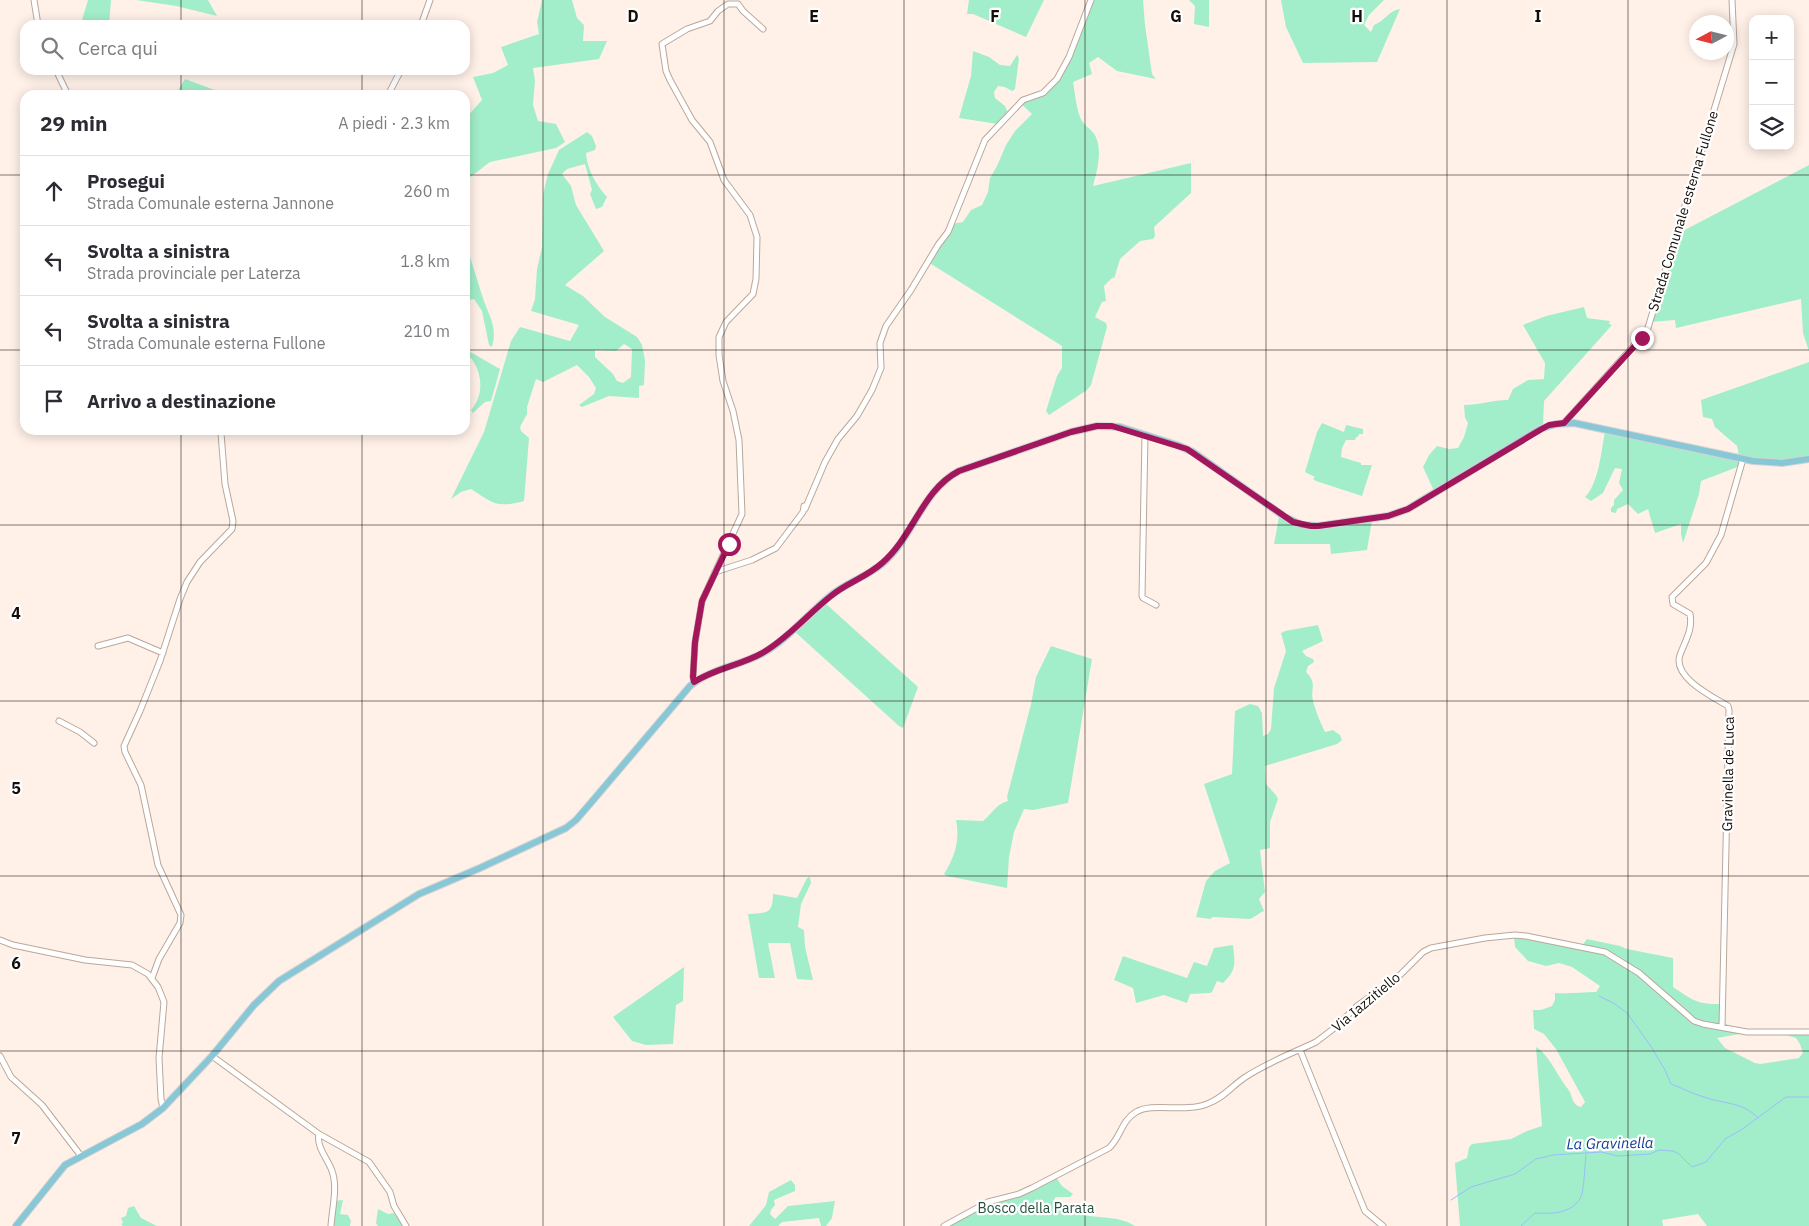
<!DOCTYPE html>
<html lang="it">
<meta charset="utf-8">
<style>
:root{--surface:#fff;--page:#f2f2f3;--text:#2b2b33;--muted:#7c7c81;--line:#e1e1e2}
body{margin:0;font-family:"IBM Plex Sans",sans-serif;background:var(--page);color:var(--text)}
.controls{position:absolute;right:15px;top:15px;display:grid;overflow:hidden;border-radius:10px;box-shadow:0 2px 12px #0003}
.controls button{width:45px;height:45px;display:grid;place-items:center;padding:0;border:0;border-bottom:1px solid var(--line);background:var(--surface);color:var(--text);font:25px sans-serif}
.compass{position:absolute;left:1689px;top:15px;width:45px;height:45px;border-radius:50%;background:var(--surface);box-shadow:0 2px 12px #0003;rotate:263deg}
.stop{position:absolute;width:15px;height:15px;margin:-11px;border:4px solid #a3165c;border-radius:50%;background:#fff}
.stop.end{background:#a3165c;border-color:#fff;box-shadow:0 1px 5px #0008}
.list{margin:0;padding:0;list-style:none}
h2{display:flex;justify-content:space-between;align-items:center;height:65px;margin:0;padding:0 20px;font-size:21px}
h2 small{font-size:16px;font-weight:400;color:var(--muted)}
.list li{display:grid;grid-template-columns:32px 1fr auto;gap:15px;align-items:center;box-sizing:border-box;height:70px;padding:0 20px;border-top:1px solid var(--line)}
.list b{display:block;font-size:19px;white-space:nowrap}
.list p{margin:0;font-size:16px;white-space:nowrap;color:var(--muted)}
.list em{font-size:16px;font-style:normal;color:var(--muted)}
.icon{flex:none;width:28px;height:28px;fill:none;stroke:currentColor;stroke-width:2;stroke-linecap:round;stroke-linejoin:round}
.map{position:relative;flex:none;width:1809px;height:1226px;overflow:hidden}
.search{position:absolute;background:var(--surface);box-shadow:0 2px 12px #0003;left:20px;top:20px;width:450px;height:55px;display:flex;align-items:center;gap:12px;box-sizing:border-box;padding:0 18px;border-radius:15px;color:var(--muted);font-size:19px}
.panel{position:absolute;background:var(--surface);box-shadow:0 2px 12px #0003;left:20px;top:90px;width:450px;height:345px;border-radius:15px}
.map>svg:first-child{display:block}
.green{fill:#a2eeca;fill-rule:evenodd}
.lines{fill:none;stroke-linecap:round;stroke-linejoin:round}
.stream{stroke:#9cbdfa;stroke-width:1}
.minor-casing{stroke:#bba798;stroke-width:7}
.major-casing{stroke:#d5d3d3;stroke-width:8}
.minor{stroke:#fff;stroke-width:5}
.major{stroke:#88c8d6;stroke-width:6}
.route{stroke:#a3165c;stroke-width:6}
.grid{fill:none;stroke:#140d08;stroke-width:1;stroke-opacity:0.55}
.labels{text-anchor:middle;dominant-baseline:central;stroke-width:4.5;stroke-linejoin:round;paint-order:stroke}
.street-label{font-size:14px;fill:#140d08;stroke:#fff}
.park-label{font-size:14px;fill:#24503d;stroke:#fff}
.water-label{font-size:15px;font-style:italic;fill:#143e92;stroke:#fff}
.grid-label{font-size:16px;text-anchor:middle;font-weight:bold;fill:#140d08;stroke:#fff;stroke-width:4.5;stroke-linejoin:round;paint-order:stroke}
</style>
<div class="map">
<svg width="1809" height="1226" viewBox="0 0 1809 1226">
<rect width="100%" height="100%" fill="#fff1e8"/>
<!-- green -->
<path class="green" d="M88,0H111L109,25H76L82,20Z
M136,0H208L217,16L176,6Z
M542,0H572L577,18L584,25L583,41H607L599,59L533,68L535,81L533,105L538,121L556,124L565,142L556,148L490,162L465,181V119L482,100L473,77L493,73L508,65L501,47L539,34L537,22Z
M969,0H1044L1026,37L973,14H967Z
M1090,0H1143L1145,25L1152,74L1156,79L1117,71L1098,57L1089,63L1092,74L1073,82C1075,93 1076,106 1080,117C1083,125 1090,128 1095,135C1103,151 1097,170 1093,186L1191,163V193L1154,227L1155,236L1153,239L1140,241L1120,259L1114,279L1113,277L1104,286L1106,301L1102,302L1095,317L1106,323L1107,327L1091,385L1087,390L1049,415L1046,411L1057,376L1062,368V346L928,262L952,224L963,222L971,210L982,205L988,192L990,178L997,166L1006,145L1015,131L1032,114L1019,102C1031,96 1043,92 1052,82C1069,65 1081,22 1090,0Z
M1189,0H1209V27L1194,24L1195,6Z
M1281,0H1384L1369,15L1364,25L1371,32L1374,25C1386,20 1388,11 1400,9L1377,62L1303,63L1286,27Z
M973,51L989,57L1000,65L1010,66L1017,55L1019,58L1015,89L1012,91L1005,87L998,86L994,92L995,98L1005,106L1008,113L998,124L959,118L971,76Z
M185,79L228,95H177V92Z
M587,132L592,136L596,146L595,150L586,153C587,169 596,185 607,197L602,207L596,209L590,194L592,190L585,164L567,169L562,174L571,186L576,205L604,251L565,285L583,296L605,317L637,337L642,345L645,360L644,385L639,386V398L609,396L582,407L579,405L594,394L596,388L589,377L577,365L543,382L536,379L527,407V414L520,427L521,431L529,438L524,501C497,508 494,504 471,489L461,492L451,499L484,432L511,341L520,327L570,341L579,325L531,311L535,299L537,269L542,247L543,194L548,174L559,150ZM624,344L632,349L631,377L623,383L617,381L613,374L595,357V350L616,351Z
M1809,165V351L1803,333L1801,299L1676,328L1675,320L1650,322L1677,234Z
M465,243C472,260 476,278 482,295C488,316 498,324 492,347L489,345L482,311L474,299L465,301Z
M1584,307L1587,318L1610,321L1609,324L1612,325L1544,401L1543,425L1434,491L1423,467L1429,455L1437,446L1449,449L1458,448L1464,437L1468,423L1465,418L1464,405C1479,405 1493,400 1508,400L1513,389L1528,380L1544,379L1545,363L1523,325L1546,316Z
M465,349L500,369L491,401L485,402L473,413L471,410C484,395 483,374 471,358L465,361Z
M1809,362V458L1773,462L1739,455L1737,446L1715,427L1712,419L1703,417L1701,400Z
M1322,423L1344,432L1346,425L1363,429V434H1359L1358,437H1356L1355,440H1346L1342,448L1341,457L1361,463V465H1372L1362,496L1316,481L1313,479L1315,477L1305,472L1317,432Z
M1605,432L1741,461L1740,466L1701,481L1699,494L1683,543L1681,534V524L1655,533L1648,509L1638,514L1628,504L1617,509L1616,513L1611,512V508L1614,505V500L1623,490L1619,483L1622,469L1615,468L1603,493L1591,501L1585,497C1599,483 1601,451 1605,432Z
M1279,517C1307,536 1341,525 1372,520L1367,550L1331,554L1330,544H1274Z
M825,603L918,687L903,728L899,726L794,631Z
M1318,625L1323,641L1302,651L1306,656L1313,659L1314,662L1308,666L1306,672C1318,684 1310,688 1313,701C1316,712 1320,722 1325,732L1333,730L1340,735L1342,740L1337,744L1265,766L1266,784L1276,795L1278,799L1270,822V848L1260,850L1265,892L1259,899L1264,911C1258,913 1255,918 1249,919L1213,917L1210,919L1196,917L1206,881L1215,871L1230,863L1204,784L1232,774L1235,711L1250,704L1258,706L1262,713L1263,736L1268,734L1271,729L1274,688L1286,651L1281,633L1285,631Z
M1051,646L1092,659L1068,803L1033,810L1024,809L1014,832L1009,857L1007,888L947,876L944,874C955,856 960,841 956,820L983,821C992,814 997,803 1008,801L1007,797L1031,704L1036,677Z
M810,877L811,883L801,904L798,927L804,930L805,947L813,980L797,979L790,943H768L775,978H759L748,914C767,913 773,914 773,894L797,898L807,878Z
M1514,937H1525L1597,951L1636,973L1688,1018L1745,1033L1717,1038L1725,1048L1755,1063L1760,1064L1799,1058L1803,1053L1800,1044L1796,1038L1783,1034H1809V1226H1707L1698,1214L1662,1220L1663,1226H1460L1455,1163L1467,1158L1469,1147L1472,1144L1511,1139L1527,1131L1542,1126L1536,1047C1547,1052 1559,1078 1568,1089C1573,1095 1571,1105 1581,1107L1585,1102L1556,1049L1544,1034L1534,1029L1533,1010H1541L1552,1006L1555,1000V993C1569,994 1582,992 1596,992L1600,986L1572,967L1559,963L1546,966L1528,961L1515,947Z
M1587,939L1620,946L1627,949L1673,958V987C1693,1000 1697,1005 1722,1004L1720,1025L1696,1021L1614,956L1582,946Z
M1233,945C1235,964 1237,969 1223,983L1217,981L1212,992L1210,993L1190,994L1187,1003L1164,995L1136,1003L1133,988L1114,980L1123,956L1187,978L1194,962L1207,966L1214,948Z
M684,967L683,1001L676,1005L673,1044L646,1045L632,1041L613,1017Z
M1056,1177L1062,1186L1073,1194L1070,1197H1056L1054,1199C1060,1203 1067,1210 1074,1212C1094,1220 1117,1214 1135,1226H948L984,1205Z
M791,1180L795,1185V1191L774,1200L775,1205L771,1210L770,1214L775,1219L788,1206L835,1201L832,1218L826,1226H821L819,1218L782,1222L778,1226H749L766,1205L769,1192Z
M343,1200L340,1214L348,1215L351,1221L350,1226H332L333,1201Z
M134,1206L141,1218L157,1226H123L121,1224L123,1223L121,1218L126,1216L128,1208Z
M378,1209L388,1214L394,1213L403,1226H378L376,1223Z"/>
<g class="lines">
<!-- stream -->
<path class="stream" d="M1599,996L1615,1004L1627,1013L1650,1045L1665,1070L1671,1084C1682,1088 1693,1094 1704,1097C1723,1104 1744,1102 1758,1118
M1451,1200L1471,1187L1515,1174L1536,1159L1553,1155L1601,1152L1618,1156L1650,1154L1659,1150L1673,1151L1679,1154L1692,1167L1706,1162L1725,1139L1741,1130L1786,1097H1809
M1521,1226L1535,1213C1551,1214 1572,1214 1581,1197C1584,1190 1585,1163 1586,1154"/>
<defs>
<path id="minor" d="M34,0L38,25
M421,25L430,0
M56,70L68,95
M388,95L401,70
M1564,423L1647,331L1734,44L1732,0
M1145,435L1142,596L1143,598L1156,605
M805,509L825,462L838,439L857,416L872,390L881,368L880,343L886,326L911,290L938,245L948,232L985,140L1023,100L1043,93L1057,79L1069,57L1091,0
M715,572L752,560L776,548L803,512L804,506
M98,646L128,638L163,653
M694,682L693,677L695,643L702,601L742,514L739,440L733,411L723,381L719,355V337L726,322L753,294L756,279L757,237L750,215L724,180L710,142L692,120L670,80L666,71L662,44L687,29L710,21L718,11L728,4H738L743,11L763,29
M59,721L80,732L94,743
M0,940L13,945L85,960L132,965L148,974L158,987L164,1002L159,1058L161,1099L163,1108
M152,978L159,959L180,923L181,915L158,865L141,785L125,752L124,746L140,711L160,661L180,599L187,582L200,562L232,529L233,521L225,484L221,433L229,430
M1722,1027L1729,710L1728,706C1713,697 1672,677 1680,655C1685,641 1693,630 1690,614L1673,604L1672,597L1706,563L1721,535L1743,459
M1300,1050L1365,1211L1383,1226
M0,1056L11,1077L42,1105L81,1156
M212,1056L319,1134C316,1147 328,1159 332,1171C338,1187 332,1209 331,1226
M319,1134L369,1162L390,1192L394,1206L406,1226
M944,1226L988,1202L1019,1194L1032,1188L1109,1148C1121,1137 1121,1121 1136,1112C1153,1102 1184,1113 1207,1104C1222,1099 1231,1087 1244,1078C1266,1063 1293,1053 1316,1042L1337,1026L1357,1006L1400,975L1423,952L1431,948L1485,938L1515,935L1526,936L1605,952L1639,973L1685,1013L1694,1021L1703,1024L1747,1032H1809"/>
<path id="major" d="M16,1226L65,1165L142,1124L163,1108L212,1056L254,1005L279,981L419,894L480,868L566,828L576,820L589,805L690,686C711,668 740,666 763,653C789,638 808,614 830,596C846,583 866,577 882,564C913,538 922,490 959,471L1071,432L1097,426L1120,427L1177,445L1193,452L1285,517L1302,525L1319,526L1388,516L1408,509L1540,429L1556,424L1574,423L1753,461L1782,463L1809,459"/>
</defs>
<!-- minor casing -->
<use href="#minor" class="minor-casing"/>
<!-- major casing -->
<use href="#major" class="major-casing"/>
<!-- minor -->
<use href="#minor" class="minor"/>
<!-- major -->
<use href="#major" class="major"/>
</g>
<g class="lines">
<!-- route -->
<path class="route" d="M729,544L702,601L695,642L693,677L694,682C716,668 742,665 764,652C789,637 808,614 831,596C846,583 867,577 882,563C913,537 922,490 959,471L1071,432L1097,426H1112L1187,449L1293,522L1311,526H1318L1388,516L1408,509L1540,430L1549,425L1564,423L1642,338"/>
</g>
<!-- grid -->
<path class="grid" d="M181,0V25M362,0V25M543,0V1226M724,0V1226M904,0V1226M1085,0V1226M1266,0V1226M1447,0V1226M1628,0V1226M181,70V95M362,70V95M0,175H25M465,175H1809M0,350H25M465,350H1809M181,430V1226M362,430V1226M0,525H1809M0,701H1809M0,876H1809M0,1051H1809"/>
<g class="labels">
<!-- street labels -->
<g class="street-label">
<text transform="translate(1683 211) rotate(-73)">Strada Comunale esterna Fullone</text>
<text transform="translate(1728 774) rotate(-89)">Gravinella de Luca</text>
<text transform="translate(1366 1002) rotate(-40)">Via Iazzitiello</text>
</g>
<!-- park labels -->
<g class="park-label">
<text x="1036" y="1208">Bosco della Parata</text>
</g>
<!-- water labels -->
<g class="water-label">
<text transform="translate(1610 1143) rotate(-1)">La Gravinella</text>
</g>
</g>
<g class="grid-label">
<text x="633" y="22">D</text>
<text x="814" y="22">E</text>
<text x="995" y="22">F</text>
<text x="1176" y="22">G</text>
<text x="1357" y="22">H</text>
<text x="1538" y="22">I</text>
<text x="16" y="619">4</text>
<text x="16" y="794">5</text>
<text x="16" y="969">6</text>
<text x="16" y="1144">7</text>
</g>
</svg>
<div class="controls">
<button>+</button>
<button>−</button>
<button><svg class="icon" aria-label="layers" viewBox="0 0 24 24"><path d="M12 4l9 5-9 5-9-5zM3 14l9 5 9-5"/></svg></button>
</div>
<svg class="compass" viewBox="-18 -18 36 36"><path d="M0-13l5 13h-10z" fill="#e53935"/><path d="M0 13l5-13h-10z" fill="#7c7c81"/></svg>
<div class="stop" style="left:729px;top:544px"></div>
<div class="stop end" style="left:1642px;top:338px"></div>
<div class="search"><svg class="icon" aria-label="search" viewBox="0 0 24 24"><circle cx="10" cy="10" r="6"/><path d="M15 15l6 6"/></svg>Cerca qui</div>
<section class="panel">
<h2>29 min<small>A piedi · 2.3 km</small></h2>
<ul class="list">
<li><svg class="icon" aria-label="ahead" viewBox="0 0 24 24"><path d="M12 20V5M6 11l6-6 6 6"/></svg><div><b>Prosegui</b><p>Strada Comunale esterna Jannone</p></div><em>260 m</em></li>
<li><svg class="icon" aria-label="left" viewBox="0 0 24 24"><path d="M17 20v-9H6M10 6l-5 5 5 5"/></svg><div><b>Svolta a sinistra</b><p>Strada provinciale per Laterza</p></div><em>1.8 km</em></li>
<li><svg class="icon" aria-label="left" viewBox="0 0 24 24"><path d="M17 20v-9H6M10 6l-5 5 5 5"/></svg><div><b>Svolta a sinistra</b><p>Strada Comunale esterna Fullone</p></div><em>210 m</em></li>
<li><svg class="icon" aria-label="arrive" viewBox="0 0 24 24"><path d="M6 21V4h12l-3 4 3 4H6"/></svg><div><b>Arrivo a destinazione</b></div></li>
</ul>
</section>
</div>
